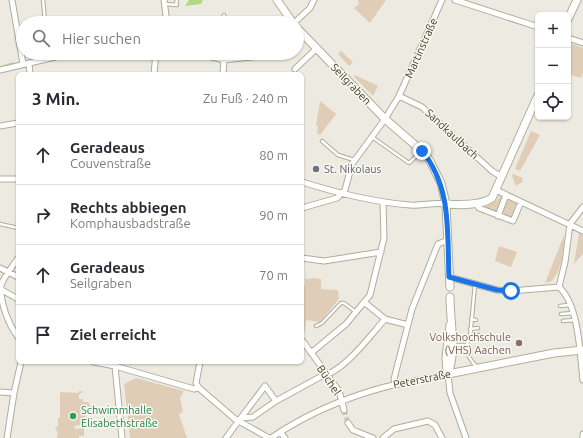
<!DOCTYPE html>
<html lang="de">
<meta charset="utf-8">
<style>
:root{--surface:#fff;--page:#f7f7f7;--text:#2b2b33;--muted:#7c7c81;--line:#e1e1e2}
body{margin:0;font-family:Ubuntu,sans-serif;background:var(--page);color:var(--text)}
.controls{position:absolute;right:12px;top:12px;display:grid;overflow:hidden;border-radius:6px;box-shadow:0 1px 3px #0004}
.controls button{width:36px;height:36px;display:grid;place-items:center;padding:0;border:0;border-bottom:1px solid var(--line);background:var(--surface);color:var(--text);font:20px sans-serif}
.stop{position:absolute;width:12px;height:12px;margin:-9px;border:3px solid #1a73e8;border-radius:50%;background:#fff}
.stop.end{background:#1a73e8;border-color:#fff;box-shadow:0 1px 4px #0008}
.list{margin:0;padding:0;list-style:none}
h2{display:flex;justify-content:space-between;align-items:center;height:52px;margin:0;padding:0 16px;font-size:17px}
h2 small{font-size:13px;font-weight:400;color:var(--muted)}
.list li{display:grid;grid-template-columns:26px 1fr auto;gap:12px;align-items:center;box-sizing:border-box;height:60px;padding:0 16px;border-top:1px solid var(--line)}
.list b{display:block;font-size:15px;white-space:nowrap}
.list p{margin:0;font-size:13px;white-space:nowrap;color:var(--muted)}
.list em{font-size:13px;font-style:normal;color:var(--muted)}
.icon{flex:none;width:22px;height:22px;fill:none;stroke:currentColor;stroke-width:2;stroke-linecap:round;stroke-linejoin:round}
.map{position:relative;flex:none;width:583px;height:438px;overflow:hidden}
.search{position:absolute;background:var(--surface);box-shadow:0 1px 3px #0004;left:16px;top:16px;width:288px;height:44px;display:flex;align-items:center;gap:10px;box-sizing:border-box;padding:0 14px;border-radius:22px;color:var(--muted);font-size:15px}
.panel{position:absolute;background:var(--surface);box-shadow:0 1px 3px #0004;left:16px;top:72px;width:288px;height:292px;border-radius:6px}
.map>svg:first-child{display:block}
.green{fill:#e0cdb7}
.water{fill:#b4d783}
.lines{fill:none;stroke-linecap:round;stroke-linejoin:round}
.stream{stroke:#b4d783;stroke-width:1.5}
.street-tunnel{stroke:#cac9ba;stroke-width:5;stroke-dasharray:5 2.5;stroke-linecap:butt}
.lane-casing{stroke:#aead9b;stroke-width:4.5}
.street-casing{stroke:#aead9b;stroke-width:7}
.secondary-casing{stroke:#b1af95;stroke-width:9}
.lane{stroke:#fff;stroke-width:2.5}
.street{stroke:#fff;stroke-width:5}
.secondary{stroke:#fff;stroke-width:7}
.route{stroke:#1a73e8;stroke-width:5}
.worship-dot{fill:#6b7280;stroke:#f9f7f1;stroke-width:1.5}
.education-dot{fill:#8d6e63;stroke:#f9f7f1;stroke-width:1.5}
.leisure-dot{fill:#2e9e5b;stroke:#f9f7f1;stroke-width:1.5}
.labels{text-anchor:middle;dominant-baseline:central;stroke-width:3;stroke-linejoin:round;paint-order:stroke}
.street-label{font-size:11px;fill:#3f3f1f;stroke:#f9f7f1}
.worship-label{font-size:11px;fill:#5b616d;stroke:#f9f7f1;text-anchor:start}
.education-label{font-size:11px;fill:#785e54;stroke:#f9f7f1;text-anchor:end}
.leisure-label{font-size:11px;fill:#27864d;stroke:#f9f7f1;text-anchor:start}
</style>
<div class="map">
<svg width="583" height="438" viewBox="0 0 583 438">
<rect width="100%" height="100%" fill="#edebe1"/>
<!-- green -->
<path class="green" d="M358,0H386L370,23L354,8L359,4Z
M568,42L583,48V73L581,78L568,74Z
M341,51L353,62L349,66L338,54Z
M355,75L378,86L373,96L354,77Z
M320,101L336,114L320,135L317,133L318,127L316,125Z
M531,131L540,135L520,171L515,169Z
M513,174L523,178L522,182L516,186L512,176Z
M500,196L518,203L511,218L485,208L486,206L496,201Z
M579,233L583,234V254L574,264Z
M564,235C564,248 561,283 545,283Z
M499,246L517,252L511,267L495,261Z
M314,278L321,279V289L338,290L339,299L320,322L306,320L305,332L302,334V286H305V279Z
M136,378L184,391L180,398L183,412L179,414L187,438H130L124,384Z
M79,391H83L79,395V399H83V402H88L91,406L90,414H86L84,424L75,426V429L84,428V436H79V438H57L58,433L55,428L58,426V418H60V392L78,393Z"/>
<!-- water -->
<path class="water" d="M189,0H203L201,4L185,6Z"/>
<g class="lines">
<!-- stream -->
<path class="stream" d="M53,55L61,53
M0,67L13,63"/>
<!-- street-tunnel -->
<path class="street-tunnel" d="M344,410L348,423"/>
<defs>
<path id="lane" d="M43,0L45,21L50,23
M165,4L177,5
M176,4L177,0
M223,23L224,15
M372,137L409,163L422,151
M322,141L338,155L354,160
M0,224L18,228
M475,284L470,338C462,349 469,359 477,367
M560,306L569,305
M561,314L573,313
M471,319L476,320
M563,321L574,320
M316,326L322,323L341,303H344L356,312
M470,329L478,328
M470,338L479,335
M453,345H466"/>
<path id="street" d="M12,0L23,64
M164,0L167,23
M455,0L538,27
M294,23L310,8L314,0
M568,38L583,43
M197,53L224,60L271,55L276,53
M29,63L30,74
M295,69L316,49
M0,70L72,53
M154,74L156,53
M223,74L224,60
M399,96L422,107L492,171L502,177
M0,126L18,123
M0,179H18
M302,182C337,193 373,202 410,205C422,206 434,202 446,204
M496,190L583,231
M476,203L479,208L513,221L521,202
M302,208L337,198L345,190L352,164L385,119L399,96L442,0
M498,216L506,195
M18,258C13,266 5,275 1,285C0,302 8,324 18,337
M302,258L324,261L381,252
M0,268L18,277
M449,277L497,290L511,291L559,287
M559,287C579,305 580,354 583,380
M559,287L565,262L570,224L583,207
M0,289L18,299
M364,302L385,319L408,325
M302,340L339,391L344,410
M311,353L346,324L370,295L384,238L383,202
M94,362L115,366L194,389L199,388
M200,362L196,383L199,388L235,419L269,438
M115,366L122,438
M395,385L394,379L412,309L438,244L448,240
M0,392L14,393
M241,418L253,417L276,401L320,377C344,372 369,337 385,319
M240,419L265,386L276,401
M348,423L353,430L373,438
M280,432L285,438
M7,438L14,393L21,362
M226,438L237,423
M271,438C305,415 344,398 385,387C405,382 427,379 448,374L450,393L466,438
M383,438L394,429L428,421L435,425L442,438
M583,438V434"/>
<path id="secondary" d="M277,0L293,23
M568,19L577,0
M297,28L385,119L422,151L430,161L441,183L446,204L450,287
M446,204C460,205 480,206 492,198L538,95
M447,372L446,357L450,325
M448,374L554,353L583,350
M448,374C457,349 450,324 450,297"/>
</defs>
<!-- lane casing -->
<use href="#lane" class="lane-casing"/>
<!-- street casing -->
<use href="#street" class="street-casing"/>
<!-- secondary casing -->
<use href="#secondary" class="secondary-casing"/>
<!-- lane -->
<use href="#lane" class="lane"/>
<!-- street -->
<use href="#street" class="street"/>
<!-- secondary -->
<use href="#secondary" class="secondary"/>
</g>
<g class="lines">
<!-- route -->
<path class="route" d="M422,151C452,187 447,233 449,277L497,290L511,291"/>
</g>
<!-- markers -->
<circle class="worship-dot" cx="316" cy="169" r="4"/>
<circle class="education-dot" cx="519" cy="343" r="4"/>
<circle class="leisure-dot" cx="73" cy="416" r="4"/>
<g class="labels">
<!-- street labels -->
<g class="street-label">
<text transform="translate(421 48) rotate(-66)">Martinstraße</text>
<text transform="translate(351 84) rotate(46)">Seilgraben</text>
<text transform="translate(452 134) rotate(43)">Sandkaulbach</text>
<text transform="translate(422 379) rotate(-11)">Peterstraße</text>
<text transform="translate(329 380) rotate(56)">Büchel</text>
</g>
<!-- worship labels -->
<g class="worship-label">
<text x="324" y="169">St. Nikolaus</text>
</g>
<!-- education labels -->
<g class="education-label">
<text x="511" y="337">Volkshochschule<tspan x="511" dy="13">(VHS) Aachen</tspan></text>
</g>
<!-- leisure labels -->
<g class="leisure-label">
<text x="81" y="410">Schwimmhalle<tspan x="81" dy="13">Elisabethstraße</tspan></text>
</g>
</g>
</svg>
<div class="controls">
<button>+</button>
<button>−</button>
<button><svg class="icon" aria-label="locate" viewBox="0 0 24 24"><circle cx="12" cy="12" r="6"/><path d="M12 2v4M12 18v4M2 12h4M18 12h4"/></svg></button>
</div>
<div class="stop" style="left:511px;top:291px"></div>
<div class="stop end" style="left:422px;top:151px"></div>
<div class="search"><svg class="icon" aria-label="search" viewBox="0 0 24 24"><circle cx="10" cy="10" r="6"/><path d="M15 15l6 6"/></svg>Hier suchen</div>
<section class="panel">
<h2>3 Min.<small>Zu Fuß · 240 m</small></h2>
<ul class="list">
<li><svg class="icon" aria-label="ahead" viewBox="0 0 24 24"><path d="M12 20V5M6 11l6-6 6 6"/></svg><div><b>Geradeaus</b><p>Couvenstraße</p></div><em>80 m</em></li>
<li><svg class="icon" aria-label="right" viewBox="0 0 24 24"><path d="M7 20v-9h11M14 6l5 5-5 5"/></svg><div><b>Rechts abbiegen</b><p>Komphausbadstraße</p></div><em>90 m</em></li>
<li><svg class="icon" aria-label="ahead" viewBox="0 0 24 24"><path d="M12 20V5M6 11l6-6 6 6"/></svg><div><b>Geradeaus</b><p>Seilgraben</p></div><em>70 m</em></li>
<li><svg class="icon" aria-label="arrive" viewBox="0 0 24 24"><path d="M6 21V4h12l-3 4 3 4H6"/></svg><div><b>Ziel erreicht</b></div></li>
</ul>
</section>
</div>
